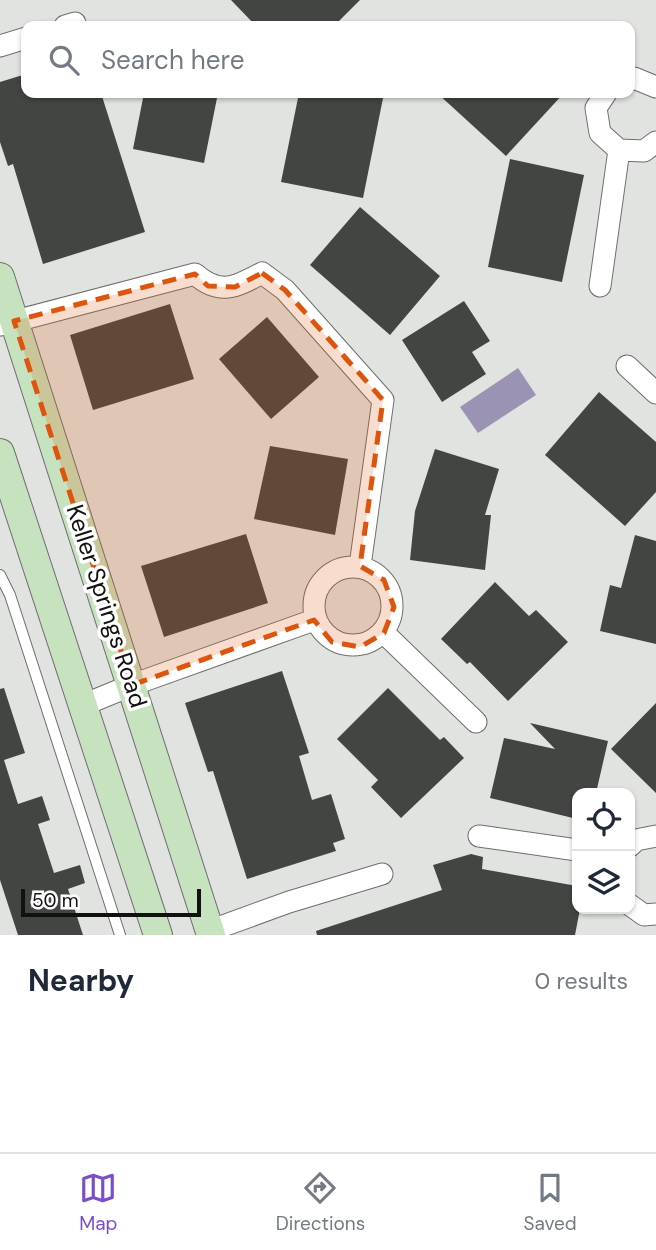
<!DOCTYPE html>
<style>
:root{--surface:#fff;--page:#f2f2f3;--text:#1f2937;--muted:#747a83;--line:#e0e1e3;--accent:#784fc8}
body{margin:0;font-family:"DM Sans",sans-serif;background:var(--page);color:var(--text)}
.controls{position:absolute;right:21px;bottom:21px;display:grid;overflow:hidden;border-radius:14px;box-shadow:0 2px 5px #0004}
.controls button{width:63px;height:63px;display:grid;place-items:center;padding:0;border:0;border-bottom:2px solid var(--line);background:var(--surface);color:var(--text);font:35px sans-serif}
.scale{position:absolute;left:21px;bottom:18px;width:180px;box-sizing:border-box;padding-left:7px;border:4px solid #111110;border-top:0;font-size:19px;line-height:24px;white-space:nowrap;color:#111110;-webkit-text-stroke:5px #fff;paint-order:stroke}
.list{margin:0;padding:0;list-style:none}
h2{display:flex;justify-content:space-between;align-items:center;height:91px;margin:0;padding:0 28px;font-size:30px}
h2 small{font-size:23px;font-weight:400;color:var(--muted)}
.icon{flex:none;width:38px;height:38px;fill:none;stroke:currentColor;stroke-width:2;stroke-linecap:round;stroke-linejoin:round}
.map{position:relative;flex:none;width:656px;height:935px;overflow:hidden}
.search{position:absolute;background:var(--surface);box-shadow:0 2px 5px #0004;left:21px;right:21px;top:21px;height:77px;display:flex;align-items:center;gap:18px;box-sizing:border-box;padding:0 24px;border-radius:14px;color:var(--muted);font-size:26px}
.sheet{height:217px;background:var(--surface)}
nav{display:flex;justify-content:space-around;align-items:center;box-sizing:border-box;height:98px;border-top:2px solid var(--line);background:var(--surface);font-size:19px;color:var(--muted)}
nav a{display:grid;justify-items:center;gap:4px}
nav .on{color:var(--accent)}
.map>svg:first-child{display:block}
.water{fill:#9a93b3}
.building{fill:#434543}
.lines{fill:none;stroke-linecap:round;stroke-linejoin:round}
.service-casing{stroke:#6d6f6d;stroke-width:12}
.minor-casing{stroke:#6d6f6d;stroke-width:23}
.secondary-casing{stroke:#6d6f6d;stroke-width:30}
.service{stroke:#fff;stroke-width:10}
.minor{stroke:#fff;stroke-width:21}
.secondary{stroke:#c7e2be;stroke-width:28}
.marked{fill:#dd550c;fill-opacity:0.2;stroke:#dd550c;stroke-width:5;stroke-dasharray:14 9;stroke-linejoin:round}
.labels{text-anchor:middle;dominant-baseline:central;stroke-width:7;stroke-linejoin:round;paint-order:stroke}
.street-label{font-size:24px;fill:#111110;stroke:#fff}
</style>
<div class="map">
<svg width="656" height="935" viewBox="0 0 656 935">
<rect width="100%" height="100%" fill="#e1e3e0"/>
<!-- water -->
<path class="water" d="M518,368L536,395L478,433L460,407Z"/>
<!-- building -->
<path class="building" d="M231,0H360L334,26H256Z
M26,74V93H101L145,232L43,264L13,164L8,166L0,142V82Z
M144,93H218L204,163L133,149Z
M299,93H356L383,98L363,198L281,182Z
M437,93H564L506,156Z
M510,159L584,175L562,282L488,267Z
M360,207L440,276L390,335L310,265Z
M464,301L490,341L472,352L486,374L442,402L402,340Z
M170,304L194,379L93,410L70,335Z
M267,317L319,377L271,419L219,359Z
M599,392L656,442V492L625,526L545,455Z
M270,446L348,459L335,535L254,519Z
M435,449L499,469L485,515H491L485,570L410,560L415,511Z
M246,534L268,603L164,637L141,566Z
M635,535L656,541V644L600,631L610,585L621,588Z
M495,582L529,616L536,610L568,642L508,701L470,662L467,664L441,639Z
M282,671L309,753L299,756L312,800L331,794L345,839L333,843L336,851L247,879L213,771L208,772L185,703Z
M4,688L25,753L1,761L4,760L18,804L42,796L50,820L38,824L54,873L80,865L85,883L68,889L83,935H18L0,880V689Z
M388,688L440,740L444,737L464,758L401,818L371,787L378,780L337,739Z
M656,703V793L611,749Z
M530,723L608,741L596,793H577V819L490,798L504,738L555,749Z
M471,854L483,857L482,869L577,886V909H580L575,935H317L316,931L442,890L433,865Z"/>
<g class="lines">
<defs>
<path id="service" d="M0,575L10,595L120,935"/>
<path id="minor" d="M65,26L75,23
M0,46L26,38
M630,80L634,78L656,87
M606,93L596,108L600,133L619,150L644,151L656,142
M600,286L619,150
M0,325L195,274C220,296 236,287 262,273L285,290L383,400L360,566
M627,366L656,393
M314 606a39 39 0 1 1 78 0a39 39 0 1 1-78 0Z
M384,633L476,722
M81,706L132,685L314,620
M479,836L577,850
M630,846L636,840L656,836
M630,905L644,915L656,914
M209,931L289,902L382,874"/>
<path id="secondary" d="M0,277L211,935
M0,453L158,935"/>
</defs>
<!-- service casing -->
<use href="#service" class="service-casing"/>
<!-- minor casing -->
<use href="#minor" class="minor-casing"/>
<!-- secondary casing -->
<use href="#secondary" class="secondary-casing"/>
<!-- service -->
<use href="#service" class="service"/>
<!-- minor -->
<use href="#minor" class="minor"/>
<!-- secondary -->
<use href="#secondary" class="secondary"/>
</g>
<!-- marked area -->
<path class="marked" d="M262,273L285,290L383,400L360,566L384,580L394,607L384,633L360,647L332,642L314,620L132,685L14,321L195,274L208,286L235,287Z"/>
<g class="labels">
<!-- street labels -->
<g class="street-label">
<text transform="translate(107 606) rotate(72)">Keller Springs Road</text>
</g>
</g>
</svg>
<div class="controls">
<button><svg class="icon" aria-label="locate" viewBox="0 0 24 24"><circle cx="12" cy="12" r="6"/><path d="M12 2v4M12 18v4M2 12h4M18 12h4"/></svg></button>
<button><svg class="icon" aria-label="layers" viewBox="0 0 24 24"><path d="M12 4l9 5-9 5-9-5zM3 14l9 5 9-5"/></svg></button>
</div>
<div class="scale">50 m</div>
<div class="search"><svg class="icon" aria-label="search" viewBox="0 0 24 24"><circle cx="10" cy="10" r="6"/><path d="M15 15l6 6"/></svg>Search here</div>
</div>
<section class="sheet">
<h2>Nearby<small>0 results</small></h2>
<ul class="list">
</ul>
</section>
<nav>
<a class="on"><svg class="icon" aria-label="map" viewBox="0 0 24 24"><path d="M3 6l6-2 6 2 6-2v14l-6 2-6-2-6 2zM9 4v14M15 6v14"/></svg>Map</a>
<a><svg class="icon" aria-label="directions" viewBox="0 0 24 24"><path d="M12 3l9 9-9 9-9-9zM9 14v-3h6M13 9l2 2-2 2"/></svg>Directions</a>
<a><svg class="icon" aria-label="saved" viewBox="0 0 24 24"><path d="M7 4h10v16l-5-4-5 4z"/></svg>Saved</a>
</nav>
